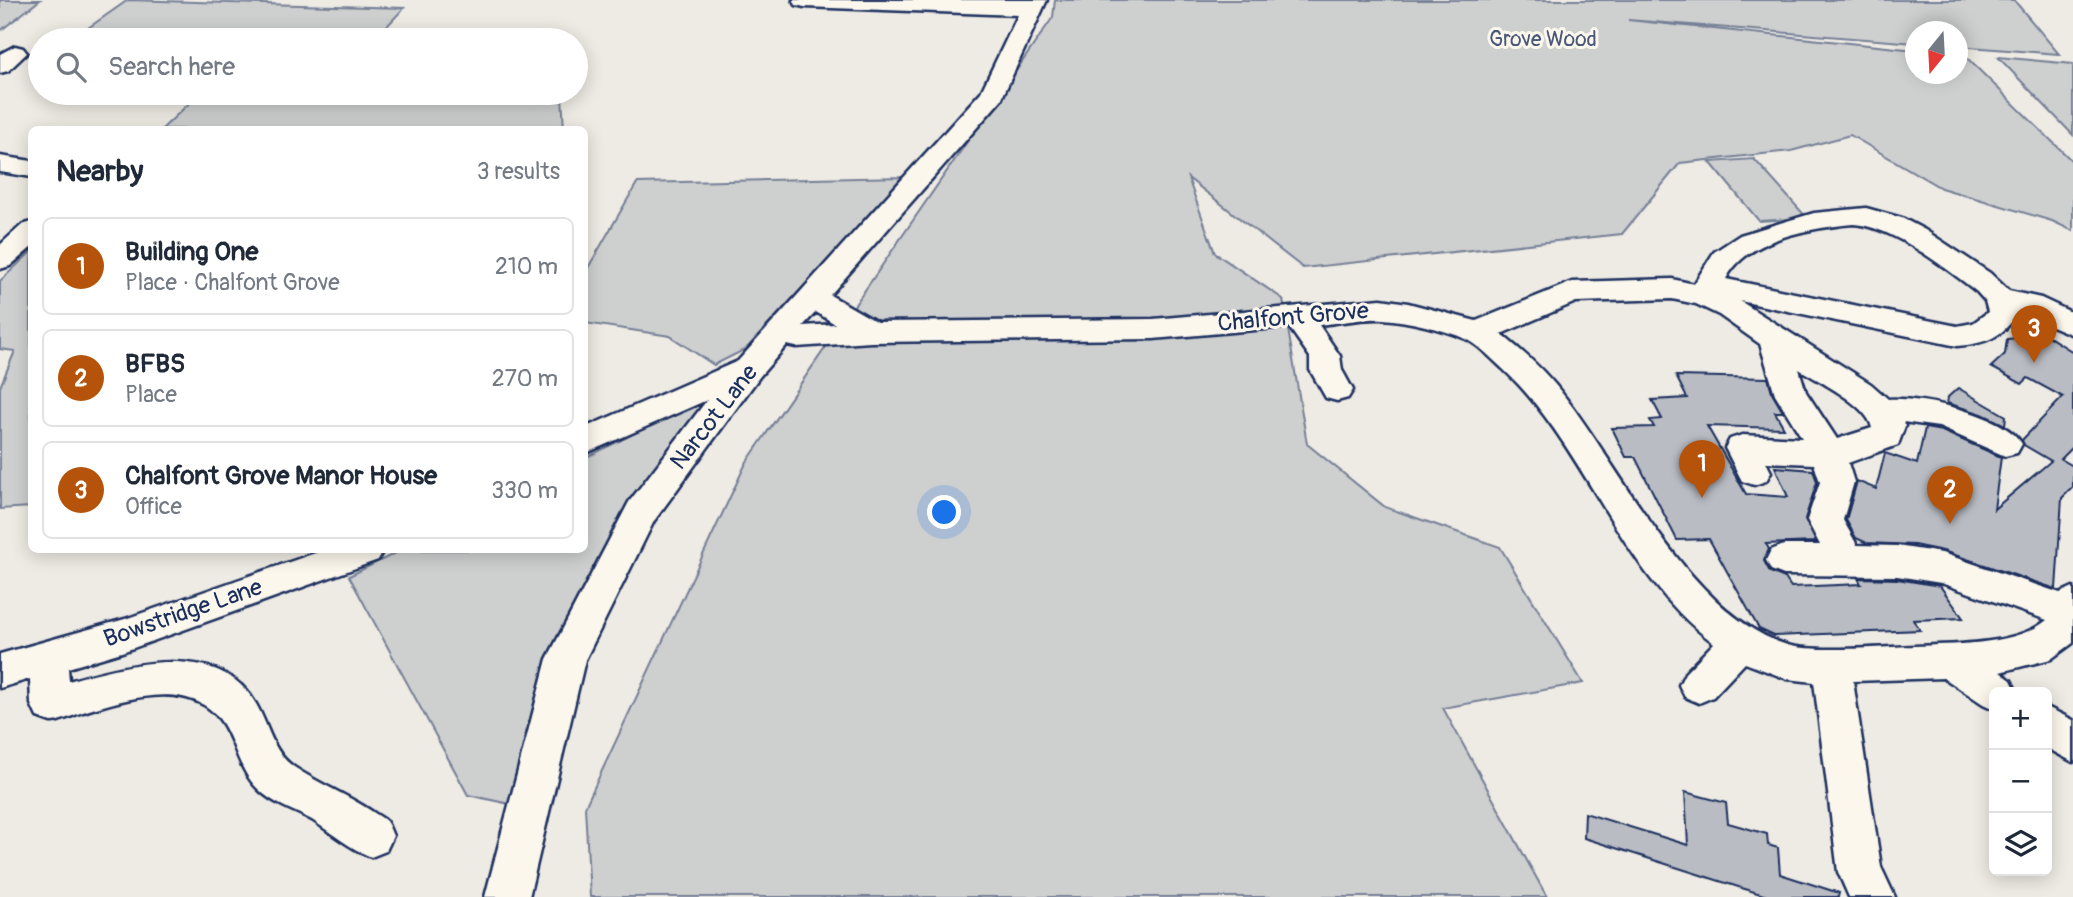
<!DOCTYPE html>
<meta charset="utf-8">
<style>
:root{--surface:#fff;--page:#f6f6f7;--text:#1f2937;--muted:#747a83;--line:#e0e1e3;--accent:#b45309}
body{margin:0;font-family:Pangolin,sans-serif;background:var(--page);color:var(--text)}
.controls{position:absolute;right:21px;bottom:21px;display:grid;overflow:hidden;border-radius:10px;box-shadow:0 4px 18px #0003}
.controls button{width:63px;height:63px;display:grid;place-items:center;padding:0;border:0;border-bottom:2px solid var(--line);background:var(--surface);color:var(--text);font:35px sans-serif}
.compass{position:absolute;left:1905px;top:21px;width:63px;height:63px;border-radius:50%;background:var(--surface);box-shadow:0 4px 18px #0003;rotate:198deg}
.you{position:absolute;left:945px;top:513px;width:24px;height:24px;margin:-18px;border:5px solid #fff;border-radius:50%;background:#1a73e8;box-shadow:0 0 0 10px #1a73e833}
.badge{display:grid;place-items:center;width:46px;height:46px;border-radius:50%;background:var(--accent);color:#fff;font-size:23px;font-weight:700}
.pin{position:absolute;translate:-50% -58px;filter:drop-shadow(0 2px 4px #0008)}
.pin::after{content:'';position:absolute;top:37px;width:24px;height:21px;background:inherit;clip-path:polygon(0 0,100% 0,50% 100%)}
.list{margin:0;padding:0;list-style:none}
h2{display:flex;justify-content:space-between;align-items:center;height:91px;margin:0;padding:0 28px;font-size:30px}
h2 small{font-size:23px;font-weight:400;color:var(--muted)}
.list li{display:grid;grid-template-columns:46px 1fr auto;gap:21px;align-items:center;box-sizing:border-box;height:98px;margin:0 14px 14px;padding:0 14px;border:2px solid var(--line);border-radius:10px}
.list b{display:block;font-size:26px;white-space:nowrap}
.list p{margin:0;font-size:23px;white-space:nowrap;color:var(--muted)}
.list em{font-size:23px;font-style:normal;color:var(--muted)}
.icon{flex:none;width:38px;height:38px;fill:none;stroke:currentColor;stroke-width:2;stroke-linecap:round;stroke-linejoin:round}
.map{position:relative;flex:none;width:2073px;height:897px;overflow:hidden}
.search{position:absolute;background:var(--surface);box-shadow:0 4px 18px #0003;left:28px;top:28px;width:560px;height:77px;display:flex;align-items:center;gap:18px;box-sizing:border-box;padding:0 24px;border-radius:38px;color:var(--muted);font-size:26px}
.panel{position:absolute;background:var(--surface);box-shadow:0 4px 18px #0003;left:28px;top:126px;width:560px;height:427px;border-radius:10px}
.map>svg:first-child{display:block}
.green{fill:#cecfcf;stroke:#747f96;stroke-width:2}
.building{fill:#b9bcc3;stroke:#1b2f5e;stroke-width:2}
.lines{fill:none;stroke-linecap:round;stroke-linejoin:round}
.minor-casing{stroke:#1b2f5e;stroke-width:5}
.minor{fill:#fbf7ec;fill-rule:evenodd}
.labels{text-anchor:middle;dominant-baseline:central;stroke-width:6;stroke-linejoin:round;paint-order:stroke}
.far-park-label{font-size:21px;fill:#48577a;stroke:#fbf7ec}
.street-label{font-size:24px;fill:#1b2f5e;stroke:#fbf7ec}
</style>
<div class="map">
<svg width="2073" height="897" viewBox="0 0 2073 897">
<rect width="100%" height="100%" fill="#eeebe4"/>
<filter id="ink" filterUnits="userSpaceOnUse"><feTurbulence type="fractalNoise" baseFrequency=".0143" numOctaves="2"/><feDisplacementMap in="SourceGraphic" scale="14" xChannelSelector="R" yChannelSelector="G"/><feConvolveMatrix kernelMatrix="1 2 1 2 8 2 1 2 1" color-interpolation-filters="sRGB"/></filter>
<g filter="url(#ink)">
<!-- green -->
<path class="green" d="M0,0H40L0,31Z
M128,0L404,8L374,40H71Z
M1055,0H2014L2059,54L1958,46V32H1916L1915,43L1628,20L1915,50L1916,74H1958V55H1964L2073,162V231L2052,221L1941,188L1850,135L1791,151L1680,163L1622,234L1303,268L1188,178L1215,253L1283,299L1307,444L1385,507L1500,547L1583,683L1443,708L1547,897H590L585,807L746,463L1053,17Z
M1998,57L2073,64V135Z
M200,93H503L562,96L564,129H162Z
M1754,159L1807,218L1759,221L1710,162Z
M904,177L746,349L714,365L670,336L585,323V273L637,183Z
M31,252V507L0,509V387L15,351L0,349V281Z
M711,395L510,804L468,795L349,576L402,550H584L585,458Z"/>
<!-- building -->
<path class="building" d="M2027,329L2046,335L2073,352V447L2061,459L2073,466V487L2062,498L2056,589L1943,551L1914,545L1867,543L1856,538L1846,520L1857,481L1876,489L1885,453L1917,464L1925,428L1942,431L2001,457L1994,509L2051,461L2024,445L2022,440L2063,397L2028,378L2022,384L1991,367L2005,354L2007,339L2018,338Z
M1676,376L1768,378L1773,395L1783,412H1775L1784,428L1707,426L1746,494L1788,497L1775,467L1813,470L1817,482L1805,519L1816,542L1766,544L1769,549L1764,561L1770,572L1785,578L1791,587L1861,584L1858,578L1897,579L1940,586L1963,618L1913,620L1920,630L1774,636L1759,629L1709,539L1677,540L1635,457H1626L1612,428L1654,427L1650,420L1662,419L1652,400L1687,398Z
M1958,388L2006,416L2005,425L1982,414L1947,403L1948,397Z
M1685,792L1726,803L1728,823L1767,834L1768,845L1778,848L1780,874L1839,893L1838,897H1770L1584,838L1585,813L1688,845Z"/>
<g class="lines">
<defs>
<path id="minor" d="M793,0H1047L1001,100L830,295L877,322L1153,319L1381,299L1408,303L1476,321L1572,282L1672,279L1694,284L1714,252L1740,235L1814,213L1866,208L1902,218L1925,230L1990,273L2009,291L2041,298L2073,313V335L2018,312C2004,337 1985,344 1957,346L1740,301L1871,384L1888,399C1921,397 2005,414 2022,444L2017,453L2005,456L1939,427L1903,422L1905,426L1898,445L1848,463L1854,482L1843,520L1857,545L1897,546L1942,553L2060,593L2073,587V643L2051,659L2000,672L2011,680L2017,692H1994V709L1983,704L1944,678L1853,681L1881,867L1895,897H1849L1838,872L1814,682L1787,679L1745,663L1713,697L1699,703L1685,697L1679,685L1685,673L1714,643C1621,575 1587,447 1503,369C1492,359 1479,345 1466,339C1442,329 1409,321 1383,319C1362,318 1340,323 1319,325L1340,356L1342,370L1353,390L1348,398L1337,401L1326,398L1310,370V357L1289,327L1153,339L871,342L796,347L787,345L760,376L654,521L585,660L529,897H485L547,659L629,502L707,400L584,454V428L738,361L981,92L1018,15L804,7L796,5ZM1853,224C1892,226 1946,268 1977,292L1985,301L1988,312L1973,323L1957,326L1726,279C1747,238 1811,228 1853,224ZM1672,299L1696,304L1719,315L1760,344L1775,394L1802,438L1742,435L1730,439L1725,448L1742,481L1754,485L1766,481L1771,472L1766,462L1814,464L1820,482L1807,520L1820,545H1784L1771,550L1766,560L1771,570L1784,575L1897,576L1941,583L2047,620C2016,646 1953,644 1914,646C1883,647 1815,653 1787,645C1691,615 1624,473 1565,397C1547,373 1525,353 1501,334L1576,302ZM816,312L835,324L803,326ZM1799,369C1818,381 1868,405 1872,428L1837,439L1806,392Z
M15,46L23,48L27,53L8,71L0,73V54Z
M0,156L32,161V177L0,172Z
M32,222V247L10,266L0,269V245L22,225Z
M324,550H383L378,560L125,651L68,668L69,681C126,664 219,640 256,704C269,726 272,752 294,767C319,784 348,795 373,812C377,815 383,818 386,821C389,825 391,832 393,836L386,851L371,857C349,848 332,833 312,820C294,810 272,804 257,788C231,762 235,718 198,702C164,686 116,702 83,712C74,715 62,721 52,722C48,722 41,718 37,717L31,704L30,679L0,688V654L125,619Z
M2047,707L2073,720V762L2047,748Z"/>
</defs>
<!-- minor casing -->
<use href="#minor" class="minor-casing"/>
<!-- minor -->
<use href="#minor" class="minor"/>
</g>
</g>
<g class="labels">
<!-- far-park labels -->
<g class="far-park-label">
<text x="1543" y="39">Grove Wood</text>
</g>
<!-- street labels -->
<g class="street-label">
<text transform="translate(1293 317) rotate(-5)">Chalfont Grove</text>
<text transform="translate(714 417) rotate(-52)">Narcot Lane</text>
<text transform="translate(183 613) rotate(-19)">Bowstridge Lane</text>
</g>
</g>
</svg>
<div class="controls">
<button>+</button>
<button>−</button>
<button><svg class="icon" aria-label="layers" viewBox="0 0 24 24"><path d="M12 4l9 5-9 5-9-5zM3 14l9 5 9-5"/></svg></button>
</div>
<svg class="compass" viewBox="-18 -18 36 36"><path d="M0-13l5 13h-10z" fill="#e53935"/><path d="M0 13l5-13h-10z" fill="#747a83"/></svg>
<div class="you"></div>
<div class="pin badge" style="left:1702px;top:498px">1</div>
<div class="pin badge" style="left:1950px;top:524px">2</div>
<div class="pin badge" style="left:2034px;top:363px">3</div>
<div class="search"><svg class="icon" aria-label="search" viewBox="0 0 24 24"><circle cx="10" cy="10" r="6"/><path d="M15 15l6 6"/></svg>Search here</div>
<section class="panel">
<h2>Nearby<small>3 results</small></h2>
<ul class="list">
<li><span class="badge">1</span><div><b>Building One</b><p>Place · Chalfont Grove</p></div><em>210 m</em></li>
<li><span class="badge">2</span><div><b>BFBS</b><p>Place</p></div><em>270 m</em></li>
<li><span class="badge">3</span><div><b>Chalfont Grove Manor House</b><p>Office</p></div><em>330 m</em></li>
</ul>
</section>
</div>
